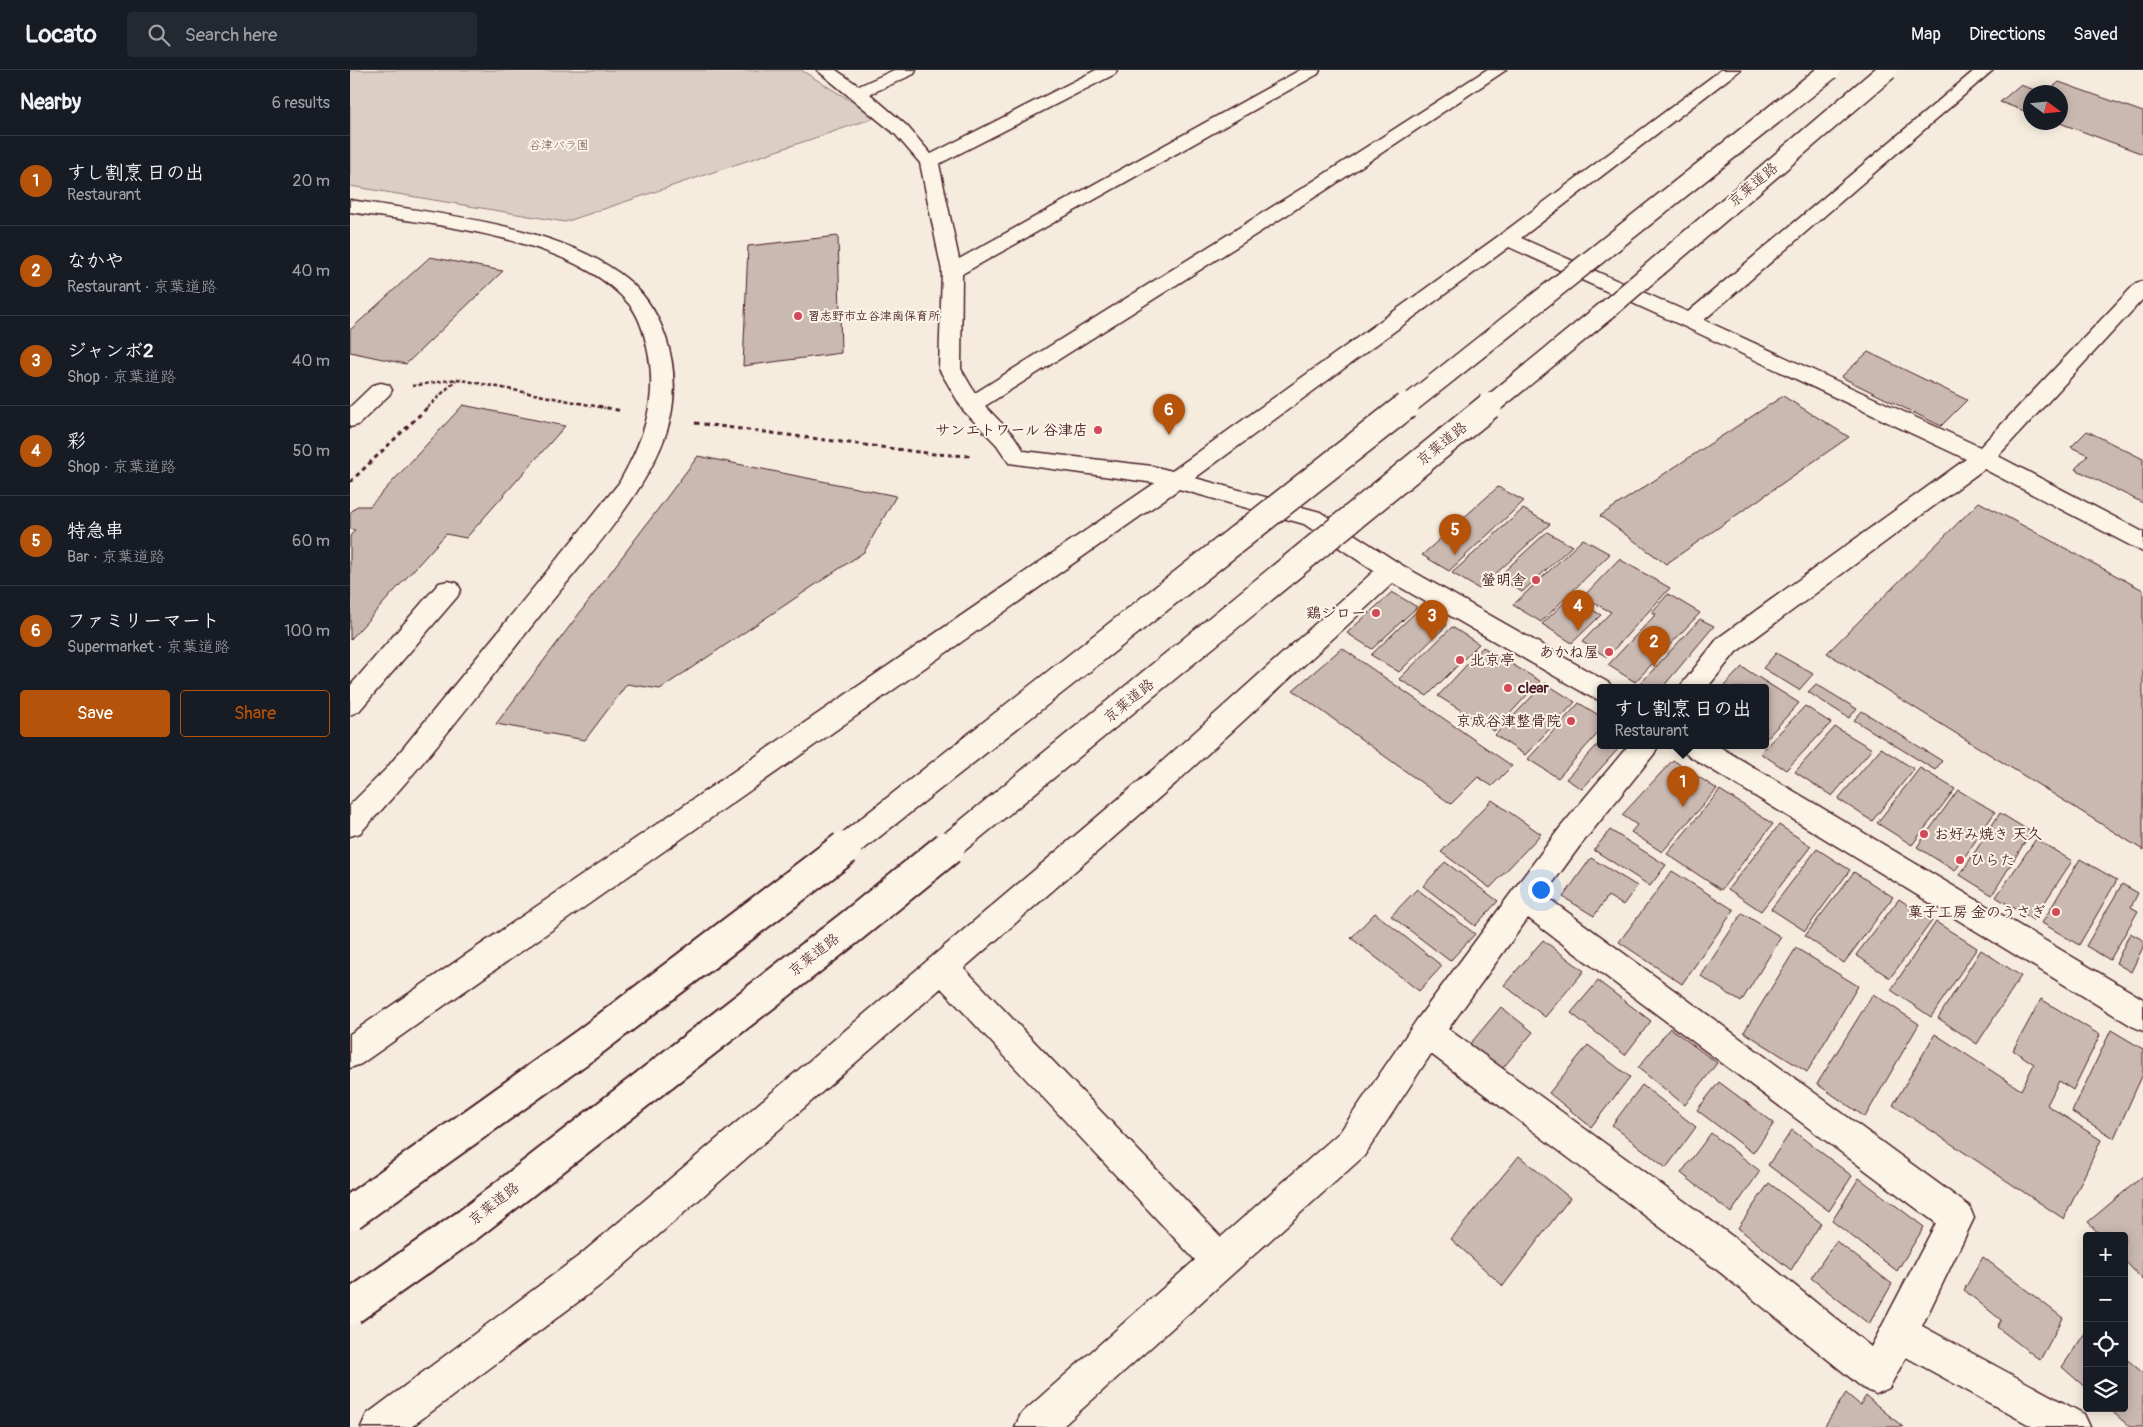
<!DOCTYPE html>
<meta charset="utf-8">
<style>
:root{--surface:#171b24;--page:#242831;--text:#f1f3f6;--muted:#9ea1a6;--line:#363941;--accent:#b45309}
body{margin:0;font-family:Pangolin,"Klee One",sans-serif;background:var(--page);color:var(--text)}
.controls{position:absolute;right:15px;bottom:15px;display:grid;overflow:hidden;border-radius:5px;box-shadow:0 2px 12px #0003}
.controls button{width:45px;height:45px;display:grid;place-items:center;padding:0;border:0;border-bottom:1px solid var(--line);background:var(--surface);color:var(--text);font:25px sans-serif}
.compass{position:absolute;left:1673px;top:15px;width:45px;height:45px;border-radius:50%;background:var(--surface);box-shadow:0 2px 12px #0003;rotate:105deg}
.you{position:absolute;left:1190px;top:819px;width:18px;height:18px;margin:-12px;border:4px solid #fff;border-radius:50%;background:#1a73e8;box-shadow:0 0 0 8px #1a73e833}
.badge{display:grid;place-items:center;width:32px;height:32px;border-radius:50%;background:var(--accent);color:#fff;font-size:16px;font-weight:700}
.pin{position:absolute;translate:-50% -41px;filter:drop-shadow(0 1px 2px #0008)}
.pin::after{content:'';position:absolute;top:26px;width:18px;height:15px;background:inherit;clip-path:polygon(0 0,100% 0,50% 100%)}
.popup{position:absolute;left:1247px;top:614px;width:172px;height:65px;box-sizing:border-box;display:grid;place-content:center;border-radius:5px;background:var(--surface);filter:drop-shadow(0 1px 4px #0005);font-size:16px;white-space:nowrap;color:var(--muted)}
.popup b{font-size:19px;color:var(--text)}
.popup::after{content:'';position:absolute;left:50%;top:100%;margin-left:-10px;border:10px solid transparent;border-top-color:var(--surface)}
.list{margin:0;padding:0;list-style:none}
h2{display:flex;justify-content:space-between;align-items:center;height:65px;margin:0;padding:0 20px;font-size:21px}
h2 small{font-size:16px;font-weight:400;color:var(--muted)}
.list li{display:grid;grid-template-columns:32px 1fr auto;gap:15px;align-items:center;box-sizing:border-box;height:90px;padding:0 20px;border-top:1px solid var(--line)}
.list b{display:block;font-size:19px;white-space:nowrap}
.list p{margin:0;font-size:16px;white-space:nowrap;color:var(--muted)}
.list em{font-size:16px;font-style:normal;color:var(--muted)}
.actions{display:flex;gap:10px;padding:15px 20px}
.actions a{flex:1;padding:11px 0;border:1px solid var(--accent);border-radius:5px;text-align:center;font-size:18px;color:var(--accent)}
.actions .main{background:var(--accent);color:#fff}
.icon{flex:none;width:28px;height:28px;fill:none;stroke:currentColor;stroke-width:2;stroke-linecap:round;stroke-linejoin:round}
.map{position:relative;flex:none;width:1793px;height:1357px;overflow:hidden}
header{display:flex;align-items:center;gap:30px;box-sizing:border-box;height:70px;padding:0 25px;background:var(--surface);border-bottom:1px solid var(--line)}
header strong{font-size:24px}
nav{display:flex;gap:28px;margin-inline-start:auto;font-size:18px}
.search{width:350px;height:45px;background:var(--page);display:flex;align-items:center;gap:12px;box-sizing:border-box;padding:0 18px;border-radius:5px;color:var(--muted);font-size:19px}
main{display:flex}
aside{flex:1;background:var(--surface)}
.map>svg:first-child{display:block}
.green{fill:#dbcec4;stroke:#927678}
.building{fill:#cab9b1;stroke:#4a1f2b}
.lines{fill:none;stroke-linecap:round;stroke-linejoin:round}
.minor-casing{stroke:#4a1f2b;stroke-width:3}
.path-far1{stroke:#4a1f2b;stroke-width:2.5;stroke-dasharray:4 2.5;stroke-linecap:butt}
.path{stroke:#4a1f2b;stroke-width:3;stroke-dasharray:4.5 4;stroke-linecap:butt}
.minor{fill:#fcf5e5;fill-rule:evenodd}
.highway-bridge-far2-casing{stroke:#4a1f2b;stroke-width:22;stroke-linecap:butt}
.highway-bridge-far1-casing{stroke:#4a1f2b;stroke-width:29;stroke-linecap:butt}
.highway-bridge-casing{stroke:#4a1f2b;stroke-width:37;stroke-linecap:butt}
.highway-bridge-far2{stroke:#fcf5e5;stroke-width:19}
.highway-bridge-far1{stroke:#fcf5e5;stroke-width:26}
.highway-bridge{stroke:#fcf5e5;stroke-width:33}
.poi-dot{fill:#d1495b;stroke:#fcf5e5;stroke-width:2}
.labels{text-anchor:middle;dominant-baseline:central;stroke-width:4;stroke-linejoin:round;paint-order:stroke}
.far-park-label{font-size:12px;fill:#6e4b51;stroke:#fcf5e5}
.far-poi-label{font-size:12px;font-weight:bold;fill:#4a1f2b;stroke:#fcf5e5;text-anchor:start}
.street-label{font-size:15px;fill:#4a1f2b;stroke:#fcf5e5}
.poi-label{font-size:15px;font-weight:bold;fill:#4a1f2b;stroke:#fcf5e5;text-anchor:end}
</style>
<header>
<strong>Locato</strong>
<div class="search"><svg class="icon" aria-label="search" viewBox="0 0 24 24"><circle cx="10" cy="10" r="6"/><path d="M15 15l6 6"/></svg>Search here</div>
<nav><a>Map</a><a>Directions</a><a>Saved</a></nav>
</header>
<main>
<aside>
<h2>Nearby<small>6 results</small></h2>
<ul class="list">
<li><span class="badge">1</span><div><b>すし割烹 日の出</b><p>Restaurant</p></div><em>20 m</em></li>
<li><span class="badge">2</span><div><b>なかや</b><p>Restaurant · 京葉道路</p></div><em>40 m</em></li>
<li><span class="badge">3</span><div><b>ジャンボ2</b><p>Shop · 京葉道路</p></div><em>40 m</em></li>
<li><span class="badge">4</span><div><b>彩</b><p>Shop · 京葉道路</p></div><em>50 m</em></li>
<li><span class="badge">5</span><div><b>特急串</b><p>Bar · 京葉道路</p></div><em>60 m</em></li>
<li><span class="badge">6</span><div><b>ファミリーマート</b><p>Supermarket · 京葉道路</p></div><em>100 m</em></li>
</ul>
<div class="actions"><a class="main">Save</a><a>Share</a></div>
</aside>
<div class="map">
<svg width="1793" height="1357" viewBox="0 0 1793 1357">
<rect width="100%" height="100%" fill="#f5ecde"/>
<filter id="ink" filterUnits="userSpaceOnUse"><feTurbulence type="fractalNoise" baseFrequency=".02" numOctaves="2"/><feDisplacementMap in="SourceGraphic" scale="10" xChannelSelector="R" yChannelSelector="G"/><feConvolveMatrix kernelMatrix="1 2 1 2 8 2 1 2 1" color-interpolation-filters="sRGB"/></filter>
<g filter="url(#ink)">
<!-- green -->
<path class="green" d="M0,0H451L527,47L215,152L0,116Z"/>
<!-- building -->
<path class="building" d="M1709,12L1793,42V84L1707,52H1710V22H1697Z
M1670,15L1691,22H1680V43L1650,32Z
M488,166L491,283L393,296L398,176Z
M80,187L153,201L56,294L0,282V260Z
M1518,282L1617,330L1591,356L1491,307Z
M1433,326L1499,367L1316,494L1250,446Z
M113,335L215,356L116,468L96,464L0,570V466L5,460L0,459V443L7,436H20Z
M1737,361L1793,389V433L1725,399L1738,385L1721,377Z
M348,386L546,426L514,482L310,619L277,614L235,670L146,654Z
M1148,417L1174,431L1099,501L1072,485Z
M1629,432L1793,520V780L1477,583Z
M1173,439L1200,454L1129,519L1102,503Z
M1197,462L1222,476L1172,522L1148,507Z
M1233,469L1260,484L1191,552L1163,535Z
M1269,489L1320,518L1257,587L1232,572L1261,542L1233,527Z
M1042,522L1067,537L1022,579L997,563Z
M1318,524L1350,543L1285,612L1258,595L1306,544L1302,542Z
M1220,527L1251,545L1222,573L1192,554Z
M1070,538L1097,555L1049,602L1021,585Z
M1350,549L1364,556L1312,618H1297L1290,614Z
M1102,557L1129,574L1077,626L1049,609Z
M1133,577L1190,611L1144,661L1088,626Z
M992,578L1162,696L1142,716L1128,707L1101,734L943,620Z
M1426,583L1463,604L1449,620L1413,598Z
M1392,597L1449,633L1416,669V618H1372Z
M1195,613L1225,632L1175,685L1145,665Z
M1466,614L1507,639L1499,648L1458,622Z
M1229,633L1250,646V661L1208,708L1178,689Z
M1455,636L1481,653L1436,700L1410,683Z
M1512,641L1592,691L1585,700L1504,650Z
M1485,657L1522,679L1482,726L1445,702Z
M1250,672V676H1265L1269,678L1232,719L1216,709Z
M1531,678L1564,699L1522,751L1488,729Z
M1323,690L1367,719L1312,782L1281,762L1287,755L1272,745Z
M1570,698L1605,719L1562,775L1527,753Z
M1370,720L1423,754L1371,820L1317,784Z
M1608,720L1645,742L1605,801L1567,777Z
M1142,730L1191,764L1140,818L1091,782Z
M1650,743L1681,762L1642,825L1610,805Z
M1429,755L1461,776L1411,841L1378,819Z
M1260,760L1316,795L1300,816L1244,780Z
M1686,769L1722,791L1683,850L1646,827Z
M1467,779L1500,800L1455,861L1421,839Z
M1241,788L1287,816L1273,835L1258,826L1244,846L1213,827Z
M1730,789L1767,810L1729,875L1692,853Z
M1095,792L1148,831L1125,856L1073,816Z
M1322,801L1384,840L1332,914L1269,872Z
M1504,802L1543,827L1494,893L1455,866Z
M1772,814L1788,823L1781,837L1788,841L1760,890L1736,876Z
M1067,819L1125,864L1100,891L1041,846Z
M1549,829L1582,851L1540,908L1506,885Z
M1025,843L1092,896L1069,921L1001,868Z
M1392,843L1431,867L1391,932L1351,906Z
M1586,852L1627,878L1581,947L1541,920Z
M1780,863L1793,870V877L1781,902L1766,893Z
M1193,870L1234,901L1195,947L1154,915Z
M1446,878L1508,916L1457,1002L1394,962Z
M1631,880L1671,906L1627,974L1588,948Z
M1248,911L1301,951L1275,985L1221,943Z
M1523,924L1569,954L1515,1047L1467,1014Z
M1691,929L1750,965L1723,1020L1709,1011L1697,1035L1751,1070L1714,1149L1543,1035L1585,964L1671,1020L1684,994L1663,980Z
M1151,937L1183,962L1152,999L1120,974Z
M1320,958L1367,993L1335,1035L1288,998Z
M1761,960L1793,979V1004L1764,1068L1722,1042Z
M1238,975L1280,1007L1241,1057L1199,1023Z
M1369,1012L1424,1053L1403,1083L1347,1040Z
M1292,1015L1346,1057L1316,1098L1262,1055Z
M1442,1060L1502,1106L1479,1141L1418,1095Z
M1361,1063L1410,1101L1381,1143L1331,1103Z
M1169,1086L1220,1128L1153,1216L1101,1169Z
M1793,1106V1210L1774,1190V1166H1751L1738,1152Z
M1509,1108L1574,1157L1547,1201L1482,1151Z
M1419,1113L1471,1153L1441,1200L1388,1158Z
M1486,1171L1542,1214L1519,1254L1461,1208Z
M1633,1187L1713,1248L1690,1290L1647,1257L1651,1250L1614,1220Z
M1737,1260V1319L1712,1297Z
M1774,1287L1793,1303V1357H1780L1758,1338H1774Z
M1496,1323L1510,1335L1516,1326L1553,1357H1474Z"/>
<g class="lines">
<defs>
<path id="minor" d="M467,0H486L509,16L544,0H566L564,4L520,24L557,56L581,84L746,0H767L765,4L589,94L609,189L950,0H970L968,4L612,204L611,299L625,323L962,112L1136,0H1156L976,120L635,336L663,365L674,381L802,396L822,401L1150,165L1371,0H1390L1171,168L1338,242L1625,0H1643L1354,250L1630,377L1786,213L1793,211V229L1648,386L1793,462V482L1634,399L1386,582L1357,618H1329L1368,568L1616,389L1333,256L1159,177L845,408L970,442L1050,494L1259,613L1262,618H1250V630L1241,627L1043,513L826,713L614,898L871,1167L990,1062L1066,951L1164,819L1209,759L1278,676H1308L1304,684L1229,777L1194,825L1619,1136L1624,1148L1572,1256L1734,1344L1740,1357H1683L1556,1287L1539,1318L1526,1324L1513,1318L1371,1203L1081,984L1014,1086L712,1357H665L671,1344L845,1190L591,918L256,1211L61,1357H11L17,1344L230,1185L806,697L1024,501L954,454L829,419L11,994L0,998V964L805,413L659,393L647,375L613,340L589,299L592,201L570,93L545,64ZM1178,848L1586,1153L1521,1277L1397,1177L1098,959Z
M0,130C82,143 201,154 269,203C315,235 332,297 320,350C304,417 235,489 192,543C133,617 76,694 10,763L0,766V735L36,699L269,413C292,373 307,334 299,287C296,270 291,248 279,234C222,166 84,155 0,142Z
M31,313L39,315L42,320L39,325L8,355L0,357V337L23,315Z
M98,511L107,513L111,520L107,527L9,641L0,645V616L89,513Z
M1332,676H1368L1793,929V961L1782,956L1336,684Z"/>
</defs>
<!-- minor casing -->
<use href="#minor" class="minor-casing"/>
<!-- path-far1 -->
<path class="path-far1" d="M62,316L107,309L255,338
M77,338L106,310"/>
<!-- path -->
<path class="path" d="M248,336L272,341
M345,353L584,384L622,386
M0,412L79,336"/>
<!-- minor -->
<use href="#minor" class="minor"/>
<defs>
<path id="highway-bridge-far2" d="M1054,338L1480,0
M1137,338L1258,239L1538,0"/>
<path id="highway-bridge-far1" d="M493,779L1056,336
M596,779L1139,336"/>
<path id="highway-bridge" d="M0,1143L238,973L495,778
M0,1238L118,1155L502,856L598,778"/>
</defs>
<!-- highway-bridge-far2 casing -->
<use href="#highway-bridge-far2" class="highway-bridge-far2-casing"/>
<!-- highway-bridge-far1 casing -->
<use href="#highway-bridge-far1" class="highway-bridge-far1-casing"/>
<!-- highway-bridge casing -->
<use href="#highway-bridge" class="highway-bridge-casing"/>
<!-- highway-bridge-far2 -->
<use href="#highway-bridge-far2" class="highway-bridge-far2"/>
<!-- highway-bridge-far1 -->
<use href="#highway-bridge-far1" class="highway-bridge-far1"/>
<!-- highway-bridge -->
<use href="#highway-bridge" class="highway-bridge"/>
</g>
</g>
<!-- markers -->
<g class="poi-dot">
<circle cx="448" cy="246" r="5"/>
<circle cx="748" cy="360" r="5"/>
<circle cx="1186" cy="510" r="5"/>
<circle cx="1026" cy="543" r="5"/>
<circle cx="1259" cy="582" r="5"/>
<circle cx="1110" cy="590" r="5"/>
<circle cx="1158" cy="618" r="5"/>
<circle cx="1221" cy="651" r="5"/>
<circle cx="1574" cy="764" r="5"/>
<circle cx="1610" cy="790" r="5"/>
<circle cx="1706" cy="842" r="5"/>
</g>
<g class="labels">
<!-- far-park labels -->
<g class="far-park-label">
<text x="209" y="75">谷津バラ園</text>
</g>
<!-- far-poi labels -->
<g class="far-poi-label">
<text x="458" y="246">習志野市立谷津南保育所</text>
</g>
<!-- street labels -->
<g class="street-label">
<text transform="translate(1403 115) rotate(-40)">京葉道路</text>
<text transform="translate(1092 374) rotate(-39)">京葉道路</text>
<text transform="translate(779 631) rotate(-39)">京葉道路</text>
<text transform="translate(464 885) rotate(-38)">京葉道路</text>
<text transform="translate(144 1134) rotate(-38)">京葉道路</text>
</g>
<!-- poi labels -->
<g class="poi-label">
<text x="738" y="360">サンエトワール 谷津店</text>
<text x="1176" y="510">螢明舎</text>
<text x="1016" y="543">鶏ジロー</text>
<text x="1249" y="582">あかね屋</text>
<text x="1120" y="590" text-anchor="start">北京亭</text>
<text x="1168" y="618" text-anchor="start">clear</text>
<text x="1211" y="651">京成谷津整骨院</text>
<text x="1584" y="764" text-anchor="start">お好み焼き 天久</text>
<text x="1620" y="790" text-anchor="start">ひらた</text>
<text x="1696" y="842">菓子工房 金のうさぎ</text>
</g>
</g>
</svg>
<div class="controls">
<button>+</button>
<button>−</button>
<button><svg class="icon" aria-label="locate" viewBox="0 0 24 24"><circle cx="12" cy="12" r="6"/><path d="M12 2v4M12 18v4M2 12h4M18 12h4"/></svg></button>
<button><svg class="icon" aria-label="layers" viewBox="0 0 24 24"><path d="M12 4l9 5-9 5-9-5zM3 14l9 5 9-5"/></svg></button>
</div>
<svg class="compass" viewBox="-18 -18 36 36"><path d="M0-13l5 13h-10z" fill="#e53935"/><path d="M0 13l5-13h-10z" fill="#9ea1a6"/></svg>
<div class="you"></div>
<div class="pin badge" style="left:1333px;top:737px">1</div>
<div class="popup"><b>すし割烹 日の出</b>Restaurant</div>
<div class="pin badge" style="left:1304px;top:597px">2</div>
<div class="pin badge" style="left:1082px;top:571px">3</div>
<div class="pin badge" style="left:1228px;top:561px">4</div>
<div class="pin badge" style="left:1105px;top:485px">5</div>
<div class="pin badge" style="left:819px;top:365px">6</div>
</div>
</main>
